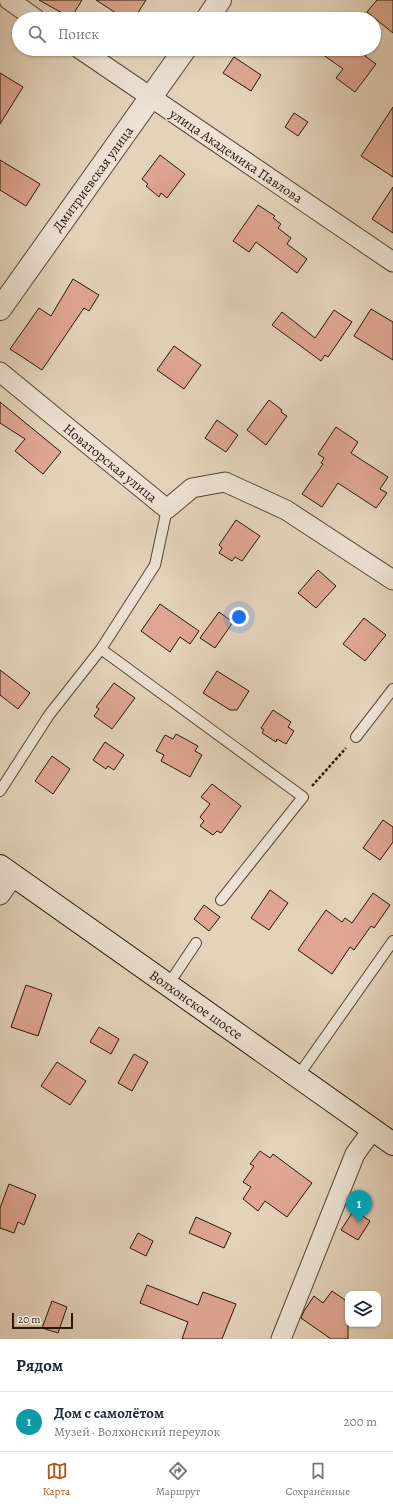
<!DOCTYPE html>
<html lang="ru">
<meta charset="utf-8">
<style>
:root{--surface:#fff;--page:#f6f6f7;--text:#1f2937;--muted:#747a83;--line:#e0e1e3;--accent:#b45309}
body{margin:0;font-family:Alegreya,serif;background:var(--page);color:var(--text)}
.controls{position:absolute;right:12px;bottom:12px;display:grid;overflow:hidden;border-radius:8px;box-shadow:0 1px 3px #0004}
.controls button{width:36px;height:36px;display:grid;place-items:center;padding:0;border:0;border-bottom:1px solid var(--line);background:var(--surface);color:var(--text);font:20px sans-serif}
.scale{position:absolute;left:12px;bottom:10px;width:61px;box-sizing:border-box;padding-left:4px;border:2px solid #281608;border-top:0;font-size:11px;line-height:14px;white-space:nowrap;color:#281608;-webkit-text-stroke:3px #ede2d3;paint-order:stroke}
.you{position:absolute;left:239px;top:617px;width:14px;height:14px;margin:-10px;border:3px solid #fff;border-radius:50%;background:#1a73e8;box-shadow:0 0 0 6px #1a73e833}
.badge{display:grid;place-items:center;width:26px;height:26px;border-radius:50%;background:var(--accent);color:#fff;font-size:13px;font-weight:700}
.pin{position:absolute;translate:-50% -33px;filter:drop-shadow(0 1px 2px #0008)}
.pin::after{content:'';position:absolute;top:21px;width:14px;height:12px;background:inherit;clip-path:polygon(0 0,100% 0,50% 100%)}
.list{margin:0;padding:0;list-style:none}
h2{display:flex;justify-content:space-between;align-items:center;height:52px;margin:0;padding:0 16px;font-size:17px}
h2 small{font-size:13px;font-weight:400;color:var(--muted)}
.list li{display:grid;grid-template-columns:26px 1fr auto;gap:12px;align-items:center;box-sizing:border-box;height:60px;padding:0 16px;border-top:1px solid var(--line)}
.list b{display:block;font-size:15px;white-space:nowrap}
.list p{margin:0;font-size:13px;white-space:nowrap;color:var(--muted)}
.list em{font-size:13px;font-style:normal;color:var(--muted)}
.icon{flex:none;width:22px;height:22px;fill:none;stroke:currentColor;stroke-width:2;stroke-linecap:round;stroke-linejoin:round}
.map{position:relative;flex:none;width:393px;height:1339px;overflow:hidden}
.search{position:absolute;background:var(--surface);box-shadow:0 1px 3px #0004;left:12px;right:12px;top:12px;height:44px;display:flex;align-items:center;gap:10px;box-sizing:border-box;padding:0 14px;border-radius:22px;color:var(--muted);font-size:15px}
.sheet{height:112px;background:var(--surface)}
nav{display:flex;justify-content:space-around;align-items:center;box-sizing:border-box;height:56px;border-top:1px solid var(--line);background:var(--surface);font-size:11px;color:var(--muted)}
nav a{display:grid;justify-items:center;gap:2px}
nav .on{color:var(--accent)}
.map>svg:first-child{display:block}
.building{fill:#dfa693;stroke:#281608}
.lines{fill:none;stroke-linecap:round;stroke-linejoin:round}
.service-casing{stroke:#574535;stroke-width:12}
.minor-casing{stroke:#574535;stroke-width:21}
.tertiary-casing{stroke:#574535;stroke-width:24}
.secondary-casing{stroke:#281608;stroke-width:24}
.path{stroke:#281608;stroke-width:2.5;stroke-dasharray:3 2;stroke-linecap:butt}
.service{stroke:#ede2d3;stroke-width:10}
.minor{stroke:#ede2d3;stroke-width:19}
.tertiary{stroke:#ede2d3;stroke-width:22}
.secondary{stroke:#ede2d3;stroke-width:22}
.labels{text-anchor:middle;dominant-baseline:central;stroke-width:3;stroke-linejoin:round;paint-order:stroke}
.street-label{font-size:14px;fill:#281608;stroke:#ede2d3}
</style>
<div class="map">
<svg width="393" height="1339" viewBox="0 0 393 1339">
<rect width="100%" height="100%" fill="#e4d3bb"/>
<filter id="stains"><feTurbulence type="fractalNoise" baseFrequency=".005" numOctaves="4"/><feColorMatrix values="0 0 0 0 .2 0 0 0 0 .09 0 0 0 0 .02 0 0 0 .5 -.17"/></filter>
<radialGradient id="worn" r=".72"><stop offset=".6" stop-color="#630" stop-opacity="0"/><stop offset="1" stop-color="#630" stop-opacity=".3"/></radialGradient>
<!-- building -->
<path class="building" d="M39,0H82L71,18Z
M96,0H146L134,19H125Z
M377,0H393V33L367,12Z
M315,49H371L365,56L376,64L355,92L336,78L343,69Z
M234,57L261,75L251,91L223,73Z
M0,73L23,87L0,124Z
M393,107V177L361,156Z
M294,113L308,122L298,136L285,127Z
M160,155L185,174L167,198L161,193L159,197L146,186L148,184L142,179Z
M0,160L40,184L26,206L0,190Z
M393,187V233L372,219Z
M258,205L275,216L273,218L281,224L278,228L291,238L287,244L307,259L297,273L256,242L249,252L233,241Z
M73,279L99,295L89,311L84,308L42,370L10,349L39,308L51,316Z
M371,309L393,322V360L354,336Z
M334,310L352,322L328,357L325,355L321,361L272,325L282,312L315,338Z
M174,346L201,365L184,389L157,370Z
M269,400L282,410L281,412L287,416L266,445L247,430Z
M0,402L61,452L43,474L15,451L25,439L0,423Z
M217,420L238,435L226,452L205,438Z
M336,427L358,442L351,453L388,477L380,489L387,493L376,508L338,483L322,507L302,494L323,464L321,463L324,458L318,454Z
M236,520L260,536L242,561L235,557L232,561L219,553L222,548L219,545Z
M318,570L336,586L316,608L298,593Z
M160,604L199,631L190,644L180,637L170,652L141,631Z
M219,612L233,622L215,648L200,638Z
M364,618L386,635L365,661L343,644Z
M0,670L30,693L18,709L0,695Z
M217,671L249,691L237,710H230L203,693Z
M114,683L135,698L112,729L94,716L99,709L96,707Z
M273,710L291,722L288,727L294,731L286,744L277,739L276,742L262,733L264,730L261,728Z
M176,734L198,746L195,751L202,755L190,777L161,761L164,755L156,751L165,735L173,739Z
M105,742L124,755L114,770L108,766L106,769L93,760Z
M52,756L70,769L53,794L35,781Z
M212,784L241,806L221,833L217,831L213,835L200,826L204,821L200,817L210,804L201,797Z
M383,820L393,827V842L380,860L363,848Z
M270,890L288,903L269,930L251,918Z
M373,893L390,905L374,928L371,926L354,950L350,947L332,974L298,950L326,910L342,922L345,918L352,923Z
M204,905L220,917L209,931L194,919Z
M26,985L52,994L38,1036L11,1027Z
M99,1027L119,1039L111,1054L90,1042Z
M134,1054L148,1062L132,1091L118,1083Z
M57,1062L86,1081L70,1105L41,1086Z
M260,1151L270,1158L273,1154L312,1183L287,1217L265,1201L258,1211L243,1199L251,1187L243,1182L254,1166L250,1164Z
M9,1184L36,1195L24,1225L18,1222L14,1233L0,1228V1208Z
M354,1210L370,1221L358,1240L341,1230Z
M196,1217L231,1233L224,1248L189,1233Z
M138,1233L153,1241L146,1256L130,1248Z
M147,1285L198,1305L203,1292L236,1304L222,1339H182L188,1322L140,1303Z
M332,1291L348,1302V1339H331L301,1318L304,1311L314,1296L323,1303Z
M52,1301L67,1307L58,1333L42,1328Z"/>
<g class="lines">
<defs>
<path id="service" d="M101,649L303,797L221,900
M356,737L393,689
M0,791L49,715L101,649L155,565L167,509
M168,985L196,943
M298,1076L393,941"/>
<path id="minor" d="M9,0L36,19
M80,49L393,262
M0,372L167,509L192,488L225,482L286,510L393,580
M0,895L14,875
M281,1339L355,1154L373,1129"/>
<path id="tertiary" d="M207,19L220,0
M0,309L185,49"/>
<path id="secondary" d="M0,866L393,1144"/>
</defs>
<!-- service casing -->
<use href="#service" class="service-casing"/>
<!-- minor casing -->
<use href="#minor" class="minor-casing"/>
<!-- tertiary casing -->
<use href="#tertiary" class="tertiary-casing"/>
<!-- secondary casing -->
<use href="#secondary" class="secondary-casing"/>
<!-- path -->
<path class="path" d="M312,786L346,748"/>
<!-- service -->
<use href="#service" class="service"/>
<!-- minor -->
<use href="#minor" class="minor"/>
<!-- tertiary -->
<use href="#tertiary" class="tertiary"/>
<!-- secondary -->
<use href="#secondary" class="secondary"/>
</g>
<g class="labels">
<!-- street labels -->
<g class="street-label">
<text transform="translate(236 156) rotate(34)">улица Академика Павлова</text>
<text transform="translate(93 179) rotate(-54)">Дмитриевская улица</text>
<text transform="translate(110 463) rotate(39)">Новаторская улица</text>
<text transform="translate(196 1005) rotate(35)">Волхонское шоссе</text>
</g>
</g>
<rect width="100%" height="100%" filter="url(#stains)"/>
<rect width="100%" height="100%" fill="url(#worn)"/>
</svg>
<div class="controls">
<button><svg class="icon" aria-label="layers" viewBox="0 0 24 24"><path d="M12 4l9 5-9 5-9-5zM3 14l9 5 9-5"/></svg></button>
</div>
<div class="scale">20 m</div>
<div class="you"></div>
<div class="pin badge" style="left:359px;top:1223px;background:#0f9aa8">1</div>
<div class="search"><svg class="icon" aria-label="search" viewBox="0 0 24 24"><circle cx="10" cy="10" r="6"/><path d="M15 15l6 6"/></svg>Поиск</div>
</div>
<section class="sheet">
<h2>Рядом<small></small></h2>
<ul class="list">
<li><span class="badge" style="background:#0f9aa8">1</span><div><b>Дом с самолётом</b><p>Музей · Волхонский переулок</p></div><em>200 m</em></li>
</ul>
</section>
<nav>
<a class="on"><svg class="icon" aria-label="map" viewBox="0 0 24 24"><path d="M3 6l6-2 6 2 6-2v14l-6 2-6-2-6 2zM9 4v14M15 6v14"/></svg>Карта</a>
<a><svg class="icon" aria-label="directions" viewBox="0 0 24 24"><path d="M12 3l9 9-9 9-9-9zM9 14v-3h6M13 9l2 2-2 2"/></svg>Маршрут</a>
<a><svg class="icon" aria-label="saved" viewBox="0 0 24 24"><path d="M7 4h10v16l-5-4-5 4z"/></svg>Сохранённые</a>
</nav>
